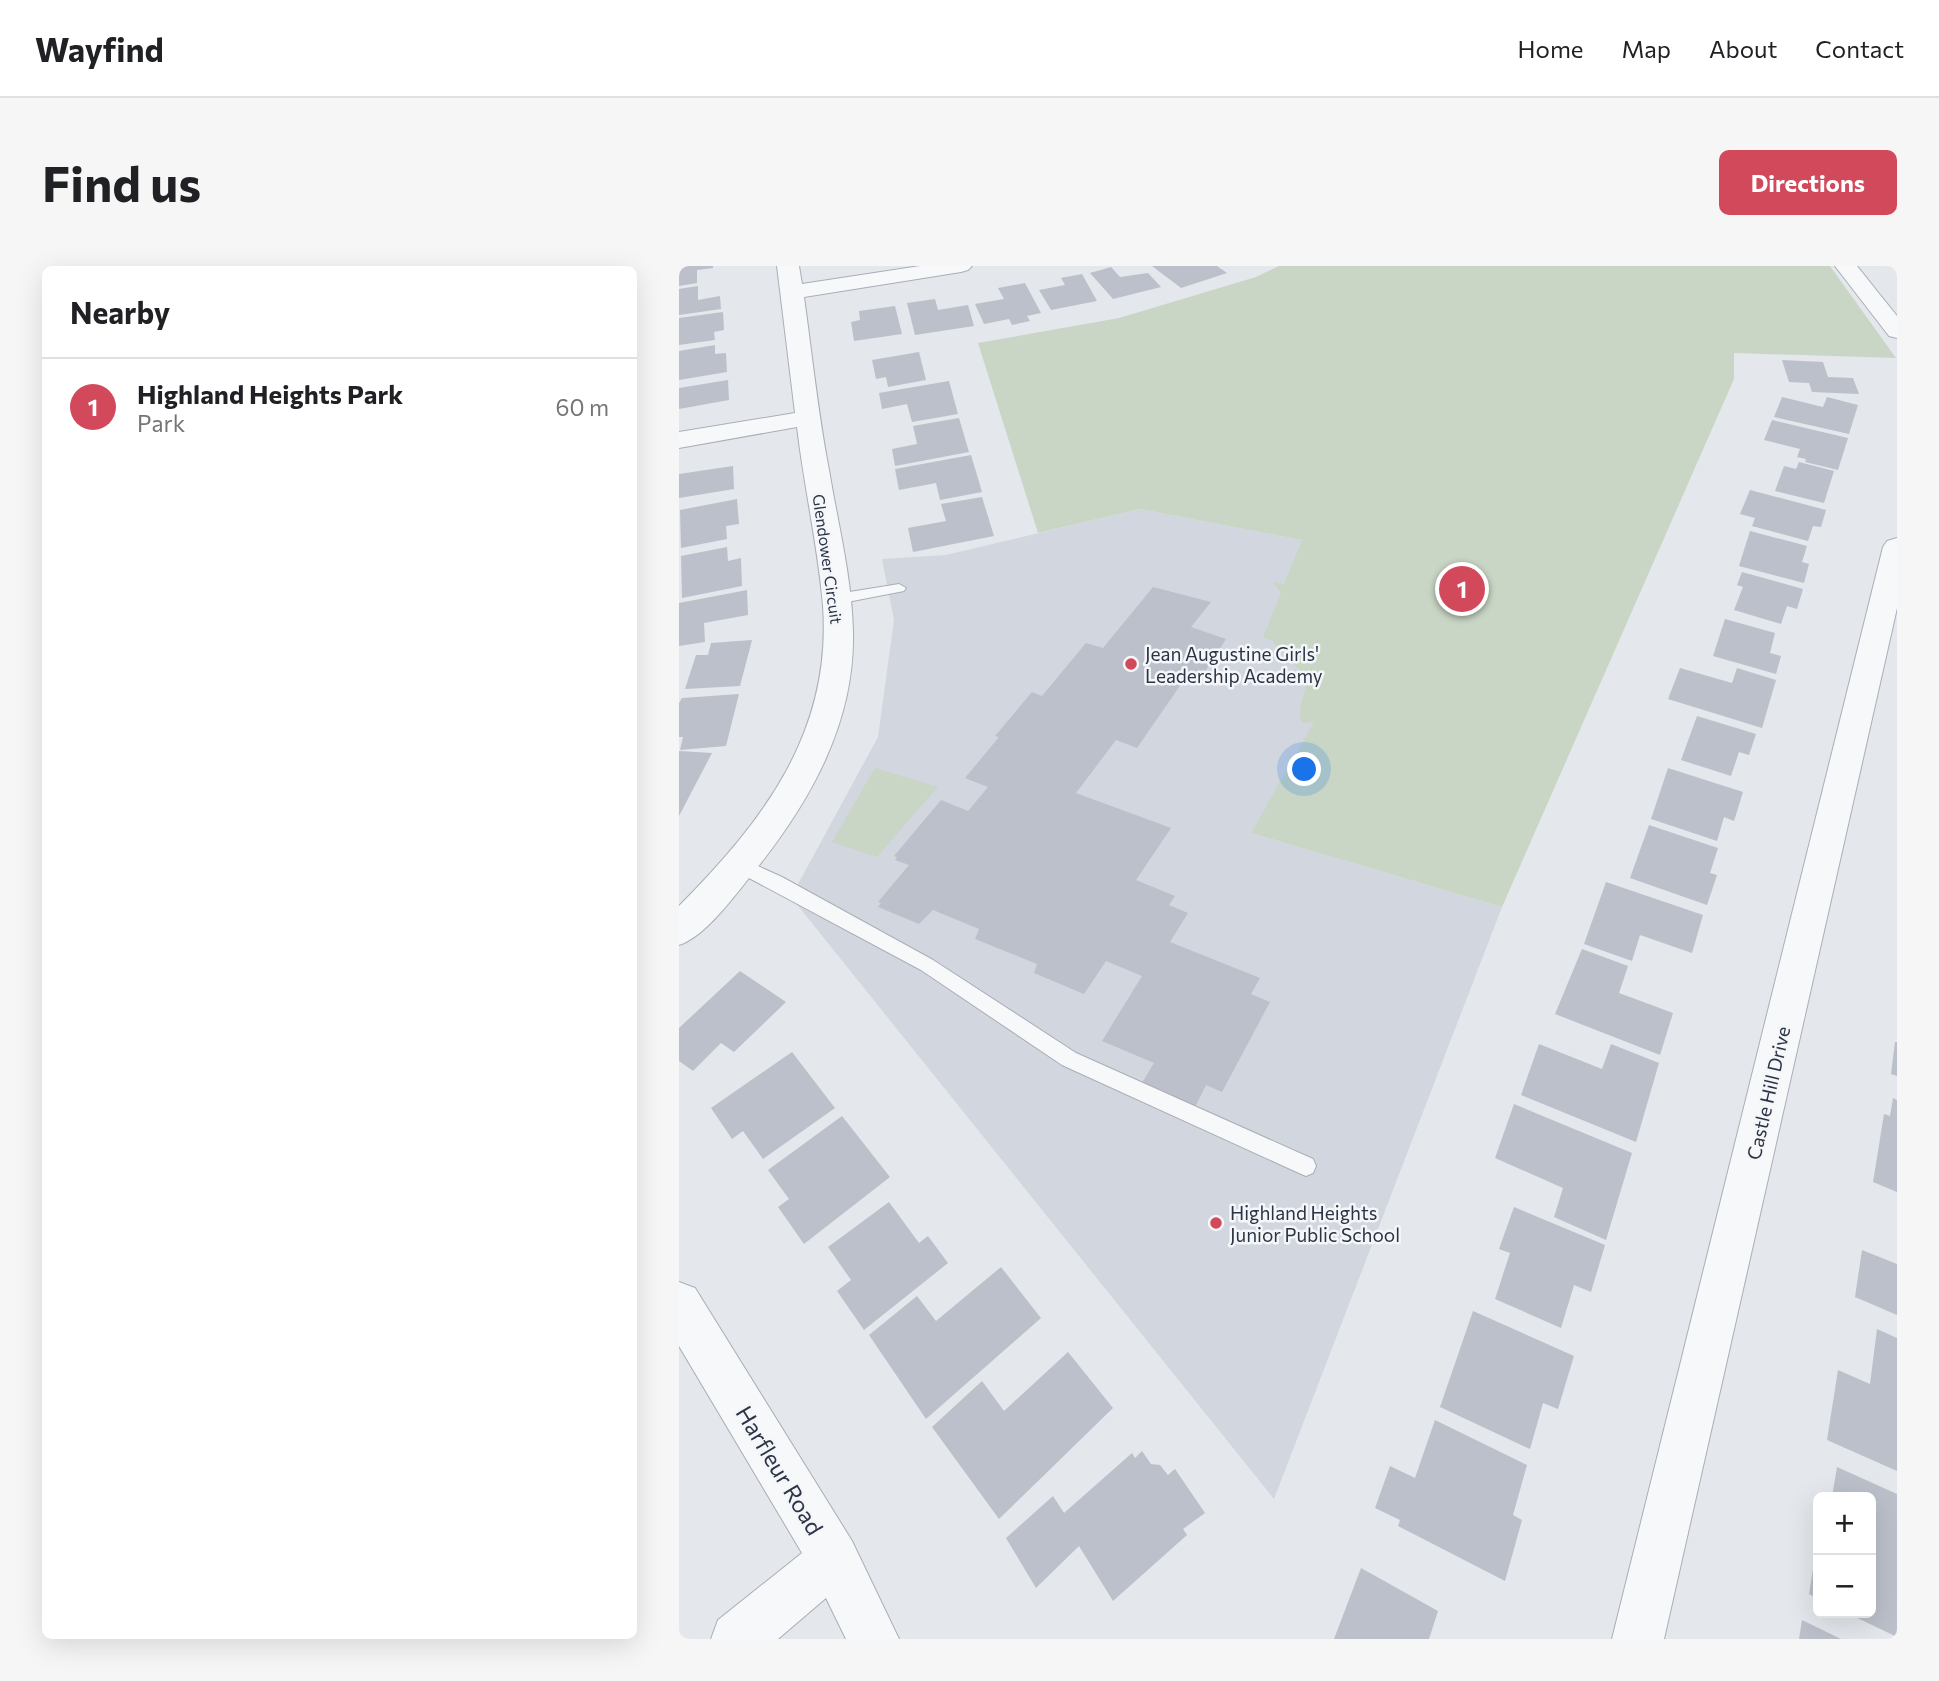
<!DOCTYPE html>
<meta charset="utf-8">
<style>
:root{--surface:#fff;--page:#f6f6f6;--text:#202124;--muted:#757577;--line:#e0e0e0;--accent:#d1495b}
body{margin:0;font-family:Commissioner,sans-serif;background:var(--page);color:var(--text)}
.controls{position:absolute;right:21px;bottom:21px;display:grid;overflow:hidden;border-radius:10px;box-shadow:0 7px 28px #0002}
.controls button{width:63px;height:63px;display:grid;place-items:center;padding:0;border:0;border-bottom:2px solid var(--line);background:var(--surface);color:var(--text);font:35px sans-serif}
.you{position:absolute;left:626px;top:504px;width:24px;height:24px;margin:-18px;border:5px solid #fff;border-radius:50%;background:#1a73e8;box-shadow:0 0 0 10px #1a73e833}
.badge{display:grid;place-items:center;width:46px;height:46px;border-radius:50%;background:var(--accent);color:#fff;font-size:23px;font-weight:700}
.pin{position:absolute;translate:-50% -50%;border:4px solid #fff;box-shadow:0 2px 7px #0006}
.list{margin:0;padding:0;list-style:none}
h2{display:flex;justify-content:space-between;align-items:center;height:91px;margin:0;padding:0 28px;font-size:30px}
h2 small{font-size:23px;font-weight:400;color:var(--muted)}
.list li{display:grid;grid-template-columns:46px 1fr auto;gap:21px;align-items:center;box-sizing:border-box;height:98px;padding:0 28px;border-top:2px solid var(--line)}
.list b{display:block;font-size:26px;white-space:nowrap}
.list p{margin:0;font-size:23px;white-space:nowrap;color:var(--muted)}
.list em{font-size:23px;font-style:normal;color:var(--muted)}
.map{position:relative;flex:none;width:1218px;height:1373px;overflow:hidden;border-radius:10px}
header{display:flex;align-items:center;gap:42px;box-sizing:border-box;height:98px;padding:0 35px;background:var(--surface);border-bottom:2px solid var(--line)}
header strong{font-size:33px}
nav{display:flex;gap:38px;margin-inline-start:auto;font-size:24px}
.intro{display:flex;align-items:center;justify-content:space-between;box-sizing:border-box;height:168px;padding:0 42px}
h1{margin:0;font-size:49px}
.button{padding:18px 32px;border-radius:10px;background:var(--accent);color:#fff;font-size:24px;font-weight:700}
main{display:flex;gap:42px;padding:0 42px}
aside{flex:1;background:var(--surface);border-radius:10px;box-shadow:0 7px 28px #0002}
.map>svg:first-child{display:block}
.built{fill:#d2d6de}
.green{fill:#c9d6c5}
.building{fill:#bbc0ca}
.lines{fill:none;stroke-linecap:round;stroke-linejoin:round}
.lane-casing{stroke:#a9aeb7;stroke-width:2}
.street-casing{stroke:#a9aeb7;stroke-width:2}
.lane{fill:#f7f8fa;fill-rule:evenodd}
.street{fill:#f7f8fa;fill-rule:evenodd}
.poi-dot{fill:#d1495b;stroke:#f4f6f9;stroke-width:2.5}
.labels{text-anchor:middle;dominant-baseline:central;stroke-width:5;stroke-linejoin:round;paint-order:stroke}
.far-street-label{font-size:16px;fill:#2b3445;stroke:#f4f6f9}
.poi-label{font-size:19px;fill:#2b3445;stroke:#f4f6f9;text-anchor:start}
.street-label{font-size:19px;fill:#2b3445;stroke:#f4f6f9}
.near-street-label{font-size:23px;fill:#2b3445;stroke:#f4f6f9}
</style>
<header>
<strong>Wayfind</strong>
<nav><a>Home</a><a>Map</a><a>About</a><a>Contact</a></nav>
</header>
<div class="intro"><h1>Find us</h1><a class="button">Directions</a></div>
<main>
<aside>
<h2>Nearby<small></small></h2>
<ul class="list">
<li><span class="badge">1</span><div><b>Highland Heights Park</b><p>Park</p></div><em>60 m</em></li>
</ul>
</aside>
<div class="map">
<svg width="1218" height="1373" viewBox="0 0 1218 1373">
<rect width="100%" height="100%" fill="#e4e7ec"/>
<!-- built -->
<path class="built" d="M461,243L623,274L673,400L572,567L823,641L595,1233L112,631L199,471L215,354L203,293L267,289Z"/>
<!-- green -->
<path class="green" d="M600,0H1151L1217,92L1055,87V113L823,641L572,567L635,456L623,457C616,441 629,427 627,410L597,381L594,375L584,371L602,327L594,316L605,318L623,274L461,243L359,267L299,77L440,52L577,11Z
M196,502L259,521L198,591L153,576Z"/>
<!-- building -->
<path class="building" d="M0,0H34V2L18,4V17L0,20Z
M473,0H538L548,7L502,22Z
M432,1L441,11L469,7L482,21L434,33L411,7Z
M403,8L418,35L372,44L360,24L386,19L382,12Z
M346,17L362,47L348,50L351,55L333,59L330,53L305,58L296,38L325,33L319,22Z
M19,20V34L41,30L42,43L0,49V23Z
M256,33L259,44L289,39L295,60L236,69L228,37Z
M216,40L223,68L175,75L172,56L181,54L180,45Z
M44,46L45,64L35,66L36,74L0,79V52Z
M36,79V88L47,87L48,106L0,114V85Z
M240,86L247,114L209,121L207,111L197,113L193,94Z
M1103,94L1144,96L1149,111L1174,112L1180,128L1133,126L1130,117L1110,116Z
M49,114L50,134L0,143V122Z
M270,115L279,148L233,156L228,138L203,143L200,127Z
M1103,131L1144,141L1148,131L1179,139L1170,168L1095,151Z
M280,152L290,186L216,200L213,183L238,178L234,160Z
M1093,154L1169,172L1159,204L1126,196L1127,193L1118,191L1121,183L1085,174Z
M292,189L303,226L261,234L257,217L220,224L216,203Z
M1120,196L1155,205L1145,237L1096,225L1105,200L1117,203Z
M54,200L55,223L0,232V208Z
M1071,224L1147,244L1142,261L1134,260L1129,275L1073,260L1076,252L1061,248Z
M303,231L315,270L234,286L229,262L267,255L262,238Z
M58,233L60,258L47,260L48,273L2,282L1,244Z
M1071,265L1128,280L1123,296L1130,298L1125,317L1060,300Z
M48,281L49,295L62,292L63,320L3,332L2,290Z
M1063,306L1124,323L1118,343L1108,340L1102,358L1055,344L1064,321L1058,319Z
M474,321L532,336L512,361L547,373L520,415L507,411L458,482L437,474L397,527L492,562L457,614L496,630L490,639L509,647L491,676L581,712L572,728L591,736L543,826L527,819L516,841L463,817L475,797L423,775L463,710L427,695L405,728L355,707L358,698L296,673L300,663L254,644L240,658L199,641L202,637L199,636L230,599L216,594L218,591L215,590L262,534L289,545L309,521L286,512L320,471L316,470L353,426L363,430L407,377L424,382Z
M68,324L69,349L25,357L26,376L0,380V337Z
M1046,353L1096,367L1091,387L1102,390L1097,408L1034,390Z
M73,374L61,420L6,423L17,389H29L32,377Z
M1001,402L1053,417L1058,402L1097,414L1083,462L989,433Z
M60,428L47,480L1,484L4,471H0V437L3,432Z
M1018,450L1077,468L1070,489L1060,486L1052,510L1002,494Z
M0,485L33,487L0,550Z
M989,502L1064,526L1055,555L1045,551L1038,575L972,553Z
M970,559L1039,582L1031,607L1038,609L1028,639L951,612Z
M927,616L1024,649L1013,687L961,669L953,695L905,678Z
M903,683L949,700L940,727L994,747L981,789L876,748Z
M61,705L107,736L55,786L42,777L14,805L0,795V762Z
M1216,776H1218V810L1212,808Z
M860,778L923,803L932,778L980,797L957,876L842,829Z
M113,786L156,842L84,893L64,865L53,873L32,842Z
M1214,832L1218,834V926L1194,916L1205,848L1211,850Z
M835,838L953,887L927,974L875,951L884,922L816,892Z
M163,850L211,911L125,978L99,941L110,933L89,904Z
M210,936L240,977L249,970L269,997L185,1064L158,1025L172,1014L149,981Z
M835,941L926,979L912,1026L895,1019L882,1062L816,1033L831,987L820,983Z
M1183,984L1218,998V1049L1176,1031Z
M322,1001L362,1052L247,1153L190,1069L238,1030L257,1055Z
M794,1045L895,1090L879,1143L864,1137L851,1183L761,1141Z
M1198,1063L1218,1072V1205L1148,1174L1159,1104L1191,1118Z
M389,1086L434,1142L320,1253L253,1161L303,1115L325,1145Z
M756,1154L848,1199L834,1249L843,1254L826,1315L719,1260L721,1254L696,1242L711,1200L736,1212Z
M463,1185L472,1198L481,1199L489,1209L496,1203L526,1247L504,1263L508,1269L434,1335L400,1280L357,1322L327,1272L374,1230L385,1247L453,1187L456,1192Z
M1158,1201L1218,1228V1371L1168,1347H1192V1231H1153Z
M1137,1284L1139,1285V1333L1130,1328Z
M682,1302L759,1345L750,1373H655Z
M1123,1354L1162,1373H1120Z"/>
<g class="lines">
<defs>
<path id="lane" d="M220,318L227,322L225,325L158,338L151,333L158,328Z
M61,592L103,611L254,694L397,787L634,893L637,900L634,907L627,910L620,907L383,799L242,704L55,604L53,599L55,594Z"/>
<path id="street" d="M98,0H120L123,18L241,0H293L289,4L282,6L125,31C133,88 139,147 150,204C159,258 173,312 174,366C176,456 132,534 78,602C59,625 28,670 0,679V640C84,555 153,467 144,340C139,280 125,221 118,161L0,182V166L116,147Z
M1156,0H1178L1218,50V72L1210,70Z
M1218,272V342L985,1373H933L1204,281L1208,275Z
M0,1016L16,1022L173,1275L220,1373H167L147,1332L99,1373H32L39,1354L123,1287L0,1080Z"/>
</defs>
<!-- lane casing -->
<use href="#lane" class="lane-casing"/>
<!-- street casing -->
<use href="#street" class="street-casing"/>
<!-- lane -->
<use href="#lane" class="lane"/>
<!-- street -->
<use href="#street" class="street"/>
</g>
<!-- markers -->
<g class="poi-dot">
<circle cx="452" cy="398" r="7"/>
<circle cx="537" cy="957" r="7"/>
</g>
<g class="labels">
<!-- far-street labels -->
<g class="far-street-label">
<text transform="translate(149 293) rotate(82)">Glendower Circuit</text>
</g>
<!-- poi labels -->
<g class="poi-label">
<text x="466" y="387">Jean Augustine Girls'<tspan x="466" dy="22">Leadership Academy</tspan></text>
<text x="551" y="946">Highland Heights<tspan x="551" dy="22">Junior Public School</tspan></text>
</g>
<!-- street labels -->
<g class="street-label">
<text transform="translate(1089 827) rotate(-77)">Castle Hill Drive</text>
</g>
<!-- near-street labels -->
<g class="near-street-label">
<text transform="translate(101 1204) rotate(59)">Harfleur Road</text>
</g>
</g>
</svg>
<div class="controls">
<button>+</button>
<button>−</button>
</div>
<div class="you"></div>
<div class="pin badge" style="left:783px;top:323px">1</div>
</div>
</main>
